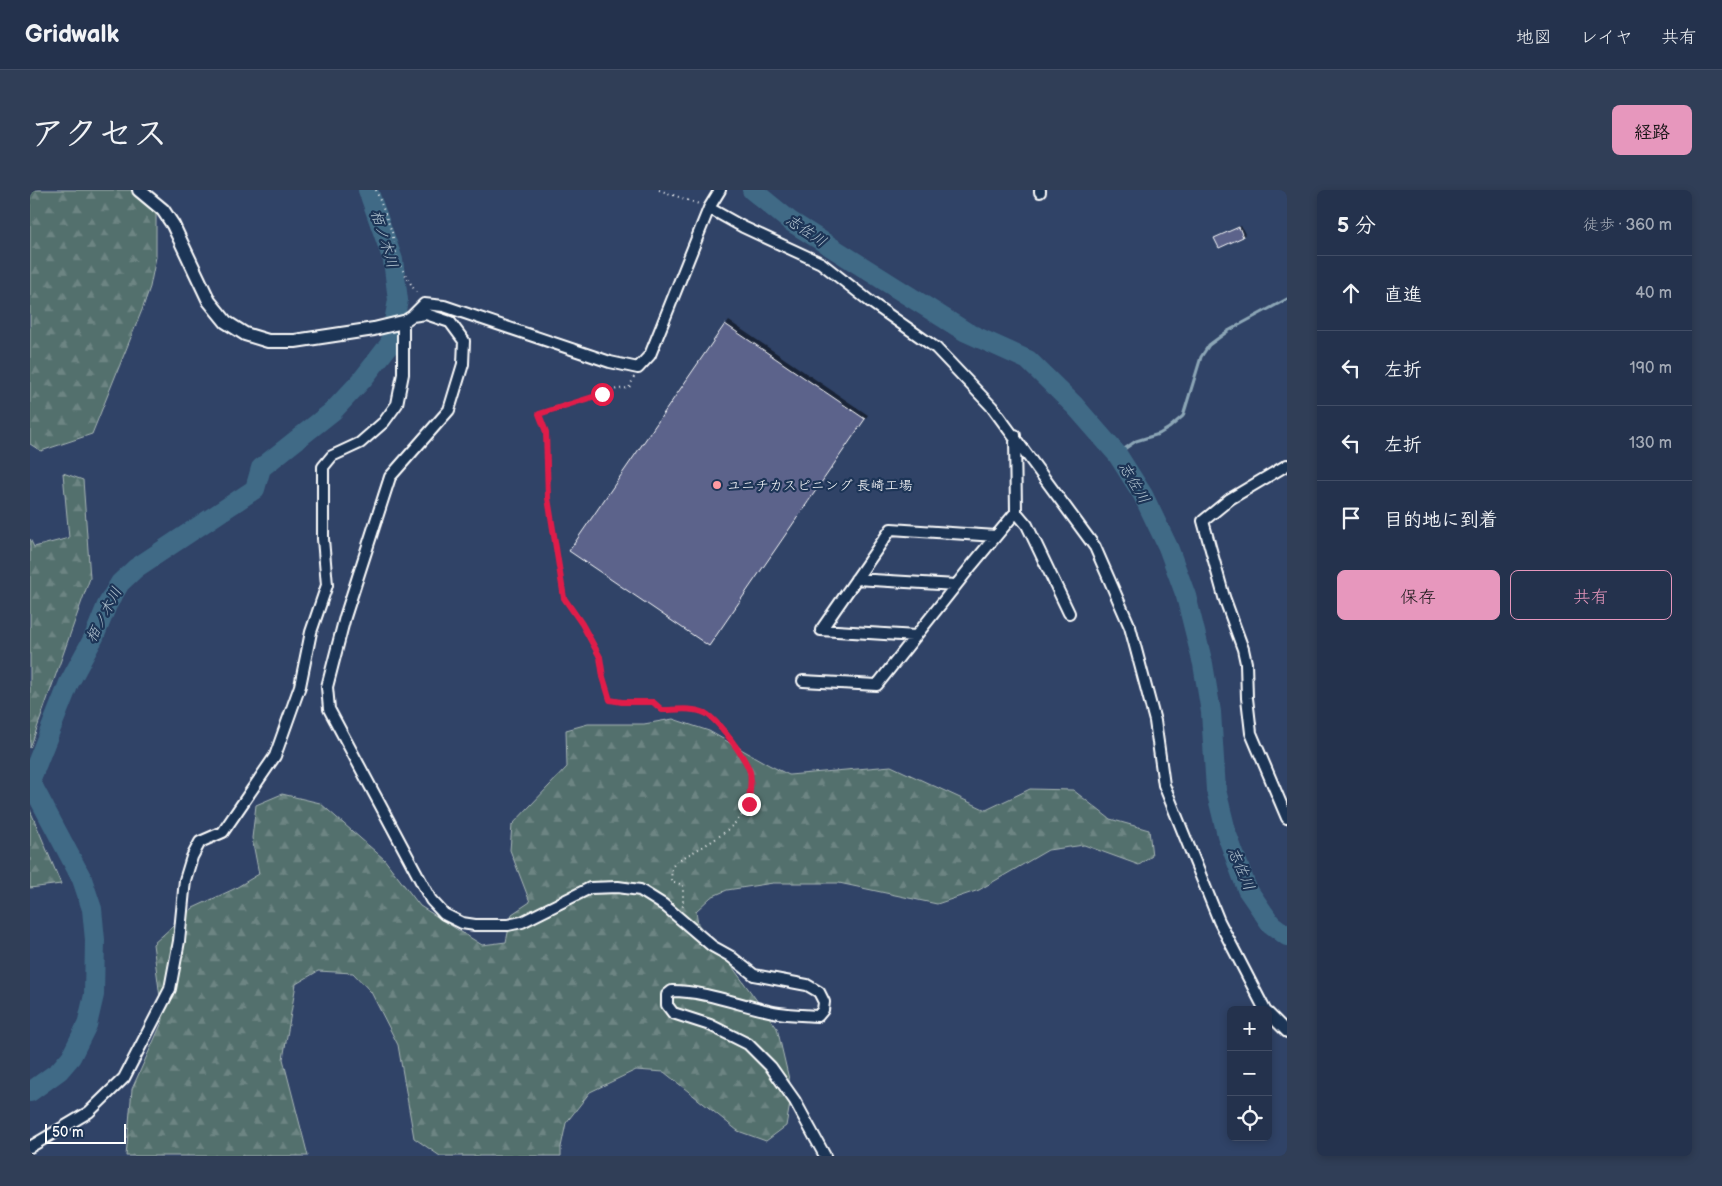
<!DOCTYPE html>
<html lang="ja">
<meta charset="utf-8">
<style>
:root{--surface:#24324d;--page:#303e57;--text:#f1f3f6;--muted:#a3aab6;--line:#414d65;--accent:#e797bd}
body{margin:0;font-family:"Balsamiq Sans","Klee One",sans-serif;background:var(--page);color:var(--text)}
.controls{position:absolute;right:15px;bottom:15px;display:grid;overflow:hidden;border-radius:8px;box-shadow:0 2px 8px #0003}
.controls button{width:45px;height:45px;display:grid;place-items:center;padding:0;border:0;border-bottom:1px solid var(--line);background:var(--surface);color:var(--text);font:25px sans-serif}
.scale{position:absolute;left:15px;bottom:12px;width:81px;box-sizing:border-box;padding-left:5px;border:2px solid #fff;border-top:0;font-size:14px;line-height:18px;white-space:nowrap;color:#fff;-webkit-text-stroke:4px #1d3557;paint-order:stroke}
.stop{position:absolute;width:15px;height:15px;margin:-11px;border:4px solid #e11d48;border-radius:50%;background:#fff}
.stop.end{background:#e11d48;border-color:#fff;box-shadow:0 1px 5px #0008}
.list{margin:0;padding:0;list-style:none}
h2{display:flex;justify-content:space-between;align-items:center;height:65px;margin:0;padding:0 20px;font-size:21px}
h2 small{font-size:16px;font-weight:400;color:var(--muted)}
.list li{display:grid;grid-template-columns:32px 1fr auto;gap:15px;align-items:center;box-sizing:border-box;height:75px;padding:0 20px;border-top:1px solid var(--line)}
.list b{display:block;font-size:19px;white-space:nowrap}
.list em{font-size:16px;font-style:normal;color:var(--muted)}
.actions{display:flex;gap:10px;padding:15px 20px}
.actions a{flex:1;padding:11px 0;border:1px solid var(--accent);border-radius:8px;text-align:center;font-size:18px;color:var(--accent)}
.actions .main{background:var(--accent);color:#111}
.icon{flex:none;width:28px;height:28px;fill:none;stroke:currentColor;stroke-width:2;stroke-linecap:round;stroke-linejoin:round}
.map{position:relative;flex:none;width:1257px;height:966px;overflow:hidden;border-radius:8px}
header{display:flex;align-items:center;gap:30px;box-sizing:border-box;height:70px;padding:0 25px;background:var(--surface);border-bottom:1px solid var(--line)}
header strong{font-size:24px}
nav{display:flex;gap:28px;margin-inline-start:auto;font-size:18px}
.intro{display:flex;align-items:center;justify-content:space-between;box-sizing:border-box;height:120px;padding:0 30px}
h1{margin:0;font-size:35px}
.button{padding:12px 22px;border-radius:8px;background:var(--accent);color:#111;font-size:18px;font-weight:700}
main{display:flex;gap:30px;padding:0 30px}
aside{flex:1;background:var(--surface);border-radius:8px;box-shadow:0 2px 8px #0003}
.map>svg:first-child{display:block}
.forest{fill:url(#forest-firs);stroke:#a9b7b6}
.shadow{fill:#0007}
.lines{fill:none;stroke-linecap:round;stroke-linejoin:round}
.stream{stroke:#8ca6b6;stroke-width:3}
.river{stroke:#3f6a86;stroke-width:20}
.building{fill:#5c648b;stroke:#fff}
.minor-casing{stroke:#fff;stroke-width:14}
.tertiary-casing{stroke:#fff;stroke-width:16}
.path{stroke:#fff;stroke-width:2;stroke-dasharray:1 4;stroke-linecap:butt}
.minor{stroke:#1d3557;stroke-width:10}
.tertiary{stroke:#1d3557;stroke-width:12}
.route{stroke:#e11d48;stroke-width:6}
.poi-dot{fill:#ff9aa2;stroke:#1d3557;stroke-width:2}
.labels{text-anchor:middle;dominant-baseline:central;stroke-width:4.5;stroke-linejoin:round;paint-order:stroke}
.poi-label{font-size:14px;fill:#fff;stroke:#1d3557;text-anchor:start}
.water-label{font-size:15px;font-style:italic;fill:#b2c3cf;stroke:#1d3557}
</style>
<header>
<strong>Gridwalk</strong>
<nav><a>地図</a><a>レイヤ</a><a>共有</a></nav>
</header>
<div class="intro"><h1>アクセス</h1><a class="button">経路</a></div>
<main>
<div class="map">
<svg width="1257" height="966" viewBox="0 0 1257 966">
<defs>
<pattern id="forest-firs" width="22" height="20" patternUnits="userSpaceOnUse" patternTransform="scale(1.25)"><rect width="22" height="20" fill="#536f6d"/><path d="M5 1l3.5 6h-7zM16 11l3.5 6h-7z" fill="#6d8583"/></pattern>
</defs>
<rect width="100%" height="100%" fill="#304367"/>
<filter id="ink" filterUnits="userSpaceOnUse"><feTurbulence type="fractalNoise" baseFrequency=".02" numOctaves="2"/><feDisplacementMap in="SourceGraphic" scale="10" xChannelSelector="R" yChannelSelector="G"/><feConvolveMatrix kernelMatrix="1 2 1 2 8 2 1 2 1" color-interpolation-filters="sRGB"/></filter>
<g filter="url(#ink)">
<!-- forest -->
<path class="forest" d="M0,0H108L126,20V67L120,97L112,120L62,244L11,261L0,254Z
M33,283L53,290L60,388L0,558V349L4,357L39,348Z
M643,529L679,541L739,575L759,585L861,576L956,620L1000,599L1043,600L1080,629L1119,640L1122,666L1109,675L1054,655L1018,660L949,700L907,714L809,693H743L697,700L681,707L666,721L668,734L695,767L747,838L762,902L756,936L736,951L708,941L634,882L606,880L560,902L536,933L531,957V966H410L384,948L368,855L341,802L323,783L288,781L266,794L253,869L278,966H96L102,899L133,830L123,754L163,718L204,699L229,684L222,648L226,615L252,604L290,613L354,669L390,716L452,755L476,752L482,724L500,712L480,660L482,635L537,577L536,540L558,534H614Z
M0,620L31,694L0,698Z"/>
<!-- shadow -->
<path class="shadow" d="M1211,36L1215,44L1213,46L1185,48Z
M699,131L838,225L679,455L696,135Z"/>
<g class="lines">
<!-- stream -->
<path class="stream" d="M1087,264L1106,251L1129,244L1139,238L1153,226L1171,167L1179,155L1198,141L1257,109"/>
<!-- river -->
<path class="river" d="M722,0L760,31L936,142L998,170L1045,216L1087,264L1113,305L1138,357L1156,406L1173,474L1181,522L1186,600L1197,645L1217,699L1241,734L1257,746
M0,902L29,881L41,867L57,835L64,805L65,750L62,719L52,689L0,591L39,493L64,447L77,415L90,393L106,378L225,299L231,278L303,221L332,190L360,154L368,110L363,70L338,0"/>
</g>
<!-- building -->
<path class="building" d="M1209,37L1213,47L1189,58L1184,48Z
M695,134L835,229L679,456L539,361Z"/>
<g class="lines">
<defs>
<path id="minor" d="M1010,0V2
M679,18L713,37L791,73L842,113L906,158L962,217L1065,357L1100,437L1125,531L1134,595L1189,731L1235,820
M382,126L396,124L420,132L434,151L433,174L419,220L360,287L315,427L297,497L299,519L401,710L414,724L432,733L445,735H478L492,732L560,698L588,697L610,700L634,715L682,756L700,766L724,785L777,795L789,802L794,812L793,820L788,826C775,825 762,825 749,823C713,817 679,801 642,801L637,805V815L643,823L680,835L718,854L741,877L765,911L795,966
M1257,275L1200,309L1173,331L1194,407L1213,459L1216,473L1217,508L1221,543L1257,628
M986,322L997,335L1039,423
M826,389L926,395
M886,446L791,440L861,339L966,346
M773,491L847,495L942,375L986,322L985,245
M1238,823L1257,842
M0,957L59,922L94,888L140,799L149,751L155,690L162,667L170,652L193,642L245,566L270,496L281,442L297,395L293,349V277L302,266L330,253L354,232L367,214L373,184V132L382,126L394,114L414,116L580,172L608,178L620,165L679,18L690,0"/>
<path id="tertiary" d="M109,0L133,20L143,35L179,111L196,132L215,144L238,151H265L344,139L373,132"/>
</defs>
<!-- minor casing -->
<use href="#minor" class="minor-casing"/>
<!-- tertiary casing -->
<use href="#tertiary" class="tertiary-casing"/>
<!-- path -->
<path class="path" d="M346,0L362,42L368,72L388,106
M629,0L669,14
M604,187L599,198L587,199L509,224L516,242L518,308L534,409L552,434L569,467L573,487L580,510L592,512H623L632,521C646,520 661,518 674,523C688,529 718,569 720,584C721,589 720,610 718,614C707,641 670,658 647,671L642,677L641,691L653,695V718"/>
<!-- minor -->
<use href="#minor" class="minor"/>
<!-- tertiary -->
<use href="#tertiary" class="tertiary"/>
</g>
</g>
<g class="lines" filter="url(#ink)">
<!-- route -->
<path class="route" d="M572,204L509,224L516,242L518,308L534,408L552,434L570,467L573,487L580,510L592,512H623L632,520C645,520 662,517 675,523C689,531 715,567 720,582C722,591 719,604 719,614"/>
</g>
<!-- markers -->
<circle class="poi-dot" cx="687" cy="295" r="5"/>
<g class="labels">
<!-- poi labels -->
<g class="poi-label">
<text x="697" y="295">ユニチカスピニング 長崎工場</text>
</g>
<!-- water labels -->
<g class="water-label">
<text transform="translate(776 41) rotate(34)">志佐川</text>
<text transform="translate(354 49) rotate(73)">栢ノ木川</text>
<text transform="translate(1104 293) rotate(60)">志佐川</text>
<text transform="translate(74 425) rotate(-62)">栢ノ木川</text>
<text transform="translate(1211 679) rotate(67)">志佐川</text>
</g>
</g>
</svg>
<div class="controls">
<button>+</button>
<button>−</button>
<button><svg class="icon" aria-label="locate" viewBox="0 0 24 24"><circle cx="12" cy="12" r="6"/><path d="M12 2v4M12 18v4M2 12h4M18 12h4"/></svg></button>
</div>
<div class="scale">50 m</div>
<div class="stop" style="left:572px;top:204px"></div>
<div class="stop end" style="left:719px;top:614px"></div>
</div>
<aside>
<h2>5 分<small>徒歩 · 360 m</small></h2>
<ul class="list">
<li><svg class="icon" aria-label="ahead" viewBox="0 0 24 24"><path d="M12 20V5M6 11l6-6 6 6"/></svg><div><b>直進</b></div><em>40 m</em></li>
<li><svg class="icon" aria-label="left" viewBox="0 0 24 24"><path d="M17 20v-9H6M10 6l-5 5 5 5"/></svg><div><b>左折</b></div><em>190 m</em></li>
<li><svg class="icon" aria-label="left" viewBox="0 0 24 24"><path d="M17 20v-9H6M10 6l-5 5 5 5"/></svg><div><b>左折</b></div><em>130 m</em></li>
<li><svg class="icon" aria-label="arrive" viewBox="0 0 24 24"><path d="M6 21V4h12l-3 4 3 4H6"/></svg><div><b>目的地に到着</b></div></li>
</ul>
<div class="actions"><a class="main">保存</a><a>共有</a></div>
</aside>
</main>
